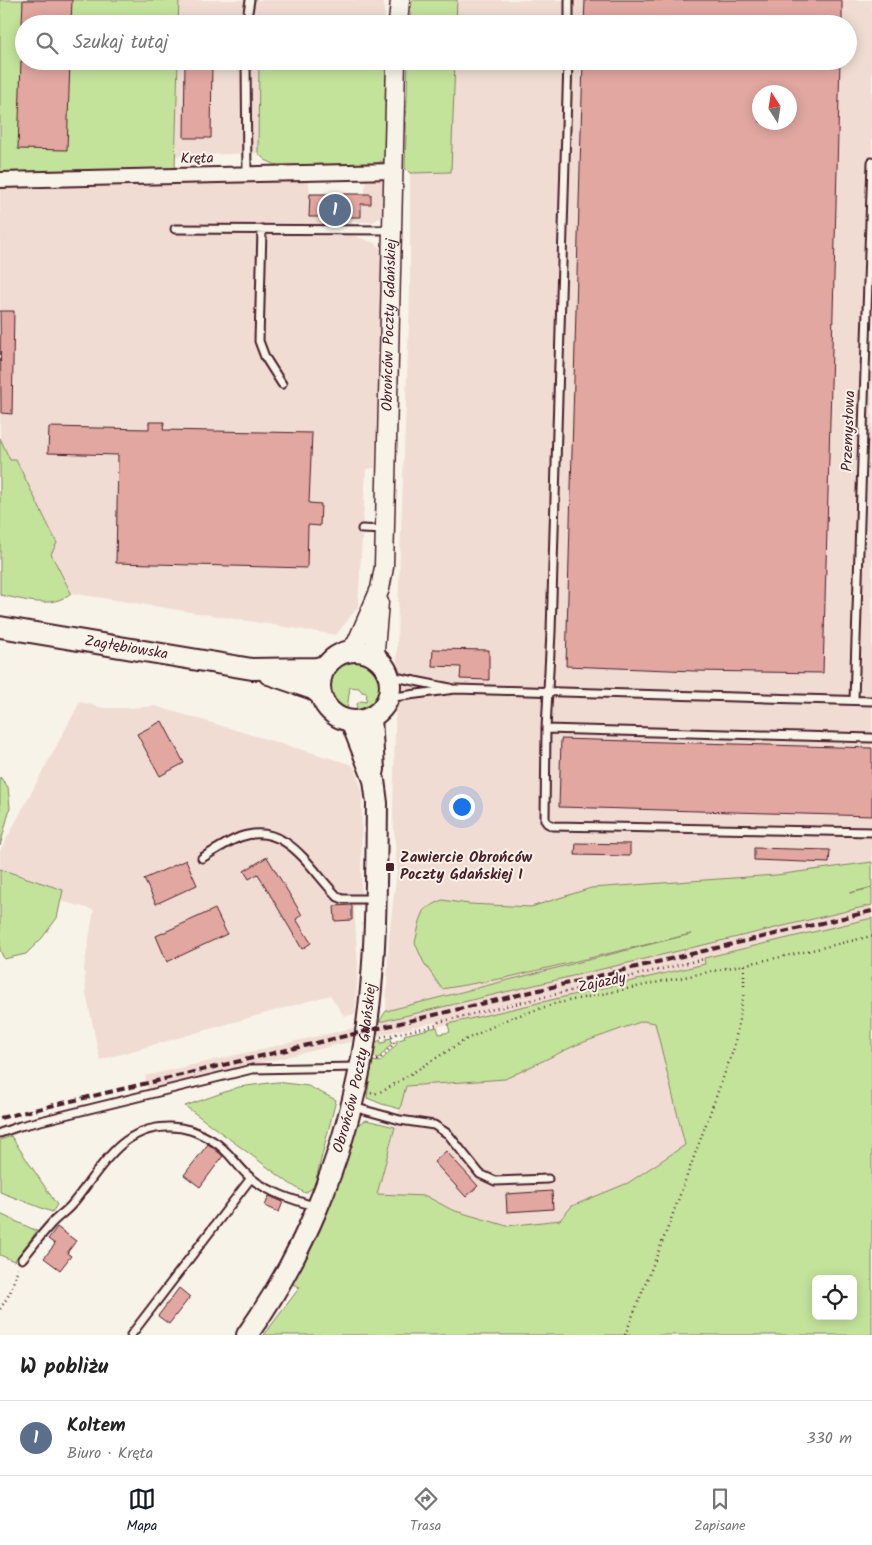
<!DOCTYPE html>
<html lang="pl">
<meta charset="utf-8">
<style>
:root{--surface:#fff;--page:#f6f6f6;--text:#222;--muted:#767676;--line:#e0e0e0;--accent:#111827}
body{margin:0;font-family:Kalam,sans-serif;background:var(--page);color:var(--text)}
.controls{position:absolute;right:15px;bottom:15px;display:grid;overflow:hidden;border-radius:8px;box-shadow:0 2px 12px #0003}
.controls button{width:45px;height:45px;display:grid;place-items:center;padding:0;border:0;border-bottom:1px solid var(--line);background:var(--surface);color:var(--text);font:25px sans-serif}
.compass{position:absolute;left:752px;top:85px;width:45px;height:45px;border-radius:50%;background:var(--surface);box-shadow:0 2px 12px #0003;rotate:348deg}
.you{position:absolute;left:461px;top:806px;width:18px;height:18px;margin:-12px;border:4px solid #fff;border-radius:50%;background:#1a73e8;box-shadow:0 0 0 8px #1a73e833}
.badge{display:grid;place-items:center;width:32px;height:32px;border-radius:50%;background:var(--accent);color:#fff;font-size:16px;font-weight:700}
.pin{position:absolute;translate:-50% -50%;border:2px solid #fff;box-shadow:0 1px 5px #0006}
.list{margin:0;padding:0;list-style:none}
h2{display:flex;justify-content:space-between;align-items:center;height:65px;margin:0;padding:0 20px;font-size:21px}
h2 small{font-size:16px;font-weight:400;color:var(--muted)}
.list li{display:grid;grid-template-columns:32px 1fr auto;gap:15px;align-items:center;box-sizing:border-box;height:75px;padding:0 20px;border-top:1px solid var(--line)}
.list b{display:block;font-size:19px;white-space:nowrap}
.list p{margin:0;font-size:16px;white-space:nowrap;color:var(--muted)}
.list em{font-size:16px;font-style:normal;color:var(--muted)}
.icon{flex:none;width:28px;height:28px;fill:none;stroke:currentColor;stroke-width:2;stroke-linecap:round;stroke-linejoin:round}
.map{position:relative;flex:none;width:872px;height:1335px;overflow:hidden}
.search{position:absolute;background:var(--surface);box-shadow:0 2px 12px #0003;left:15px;right:15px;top:15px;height:55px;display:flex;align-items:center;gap:12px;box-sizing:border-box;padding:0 18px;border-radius:28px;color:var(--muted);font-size:19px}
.sheet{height:140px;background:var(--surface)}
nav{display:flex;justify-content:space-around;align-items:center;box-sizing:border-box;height:70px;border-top:1px solid var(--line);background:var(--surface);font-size:14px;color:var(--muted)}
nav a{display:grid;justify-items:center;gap:2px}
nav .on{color:var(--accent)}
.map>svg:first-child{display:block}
.built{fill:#f0dcd2;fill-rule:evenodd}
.green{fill:#c3e39b;stroke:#868163;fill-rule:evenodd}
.building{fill:#e1a7a0;stroke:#4a1f2b;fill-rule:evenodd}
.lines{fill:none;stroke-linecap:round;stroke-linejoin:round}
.service-casing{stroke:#4a1f2b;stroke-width:11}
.minor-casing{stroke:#4a1f2b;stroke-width:18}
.tertiary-casing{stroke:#4a1f2b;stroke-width:21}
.secondary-casing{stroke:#4a1f2b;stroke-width:24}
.path{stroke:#4a1f2b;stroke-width:2.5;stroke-dasharray:1 4;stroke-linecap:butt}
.service{stroke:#f7f3e8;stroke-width:7}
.minor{stroke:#f7f3e8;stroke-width:14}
.tertiary{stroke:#f7f3e8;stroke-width:18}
.secondary{stroke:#f7f3e8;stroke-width:20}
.rail{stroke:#4a1f2b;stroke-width:4;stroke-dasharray:8 4;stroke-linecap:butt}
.poi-dot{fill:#4a1f2b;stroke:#f7f3e8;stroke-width:2}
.labels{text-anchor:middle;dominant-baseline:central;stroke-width:4;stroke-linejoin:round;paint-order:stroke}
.street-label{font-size:15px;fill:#4a1f2b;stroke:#f7f3e8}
.poi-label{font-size:15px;font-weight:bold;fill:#4a1f2b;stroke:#f7f3e8;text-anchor:start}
</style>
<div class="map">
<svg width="872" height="1335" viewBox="0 0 872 1335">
<rect width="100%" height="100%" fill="#f7f3e8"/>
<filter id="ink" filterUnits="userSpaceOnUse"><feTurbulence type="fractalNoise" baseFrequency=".02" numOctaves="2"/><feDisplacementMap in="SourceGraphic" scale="10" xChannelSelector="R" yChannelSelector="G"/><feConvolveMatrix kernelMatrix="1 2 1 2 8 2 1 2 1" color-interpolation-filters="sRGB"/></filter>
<g filter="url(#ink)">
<!-- built -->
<path class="built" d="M179,0H384V24H178Z
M457,0H872V888L386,1011L389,936L397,870L393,814L398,609L410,297V173L451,172L455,61H848V24H456ZM760,92H790V122H760Z
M178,61H259L258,153L176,156Z
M308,178L310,193H365L366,178H379L384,184V210L381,217L373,222H352V235L375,243L380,248L382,253L375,468L366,469L358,607L336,635L71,593L50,552L57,543L16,460H10L0,438V187Z
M80,702L103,708H130L155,706L353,765L362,790L361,907H354L358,965L355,1014L344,1016L330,995L100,1060L86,993L84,968L94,910L61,901L63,890L0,869V851Z
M872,905V918L704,958L705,964L437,1027L436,1022L148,1089L145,1076L379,1022Z
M643,1021L656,1023L685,1145L628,1183L572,1206L560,1220L507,1226L452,1210L426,1196L377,1194L406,1086L505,1079L576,1045Z"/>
<!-- green -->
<path class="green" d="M0,0H179L178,24H24V61H178L175,168L164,171L0,175Z
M412,0H457L456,24H410Z
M259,61H391L388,156L383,161L377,163L353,166H279L265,160L258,153Z
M408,61H455L451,172L410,173L405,168Z
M0,438L10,460H16L57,543L51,554L71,593C51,610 23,599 0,595Z
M355,658C391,665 390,710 358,713L356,710L357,704L361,701L366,702L367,693L362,692L359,688L350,687L347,709L342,711C317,692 324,661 355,658Z
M0,777L8,787L10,808L0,846Z
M872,862V887L850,893L872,888V905L379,1022L386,1011L691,934L505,978L442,989L424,963L415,943L420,921L425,909L442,900L469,904L531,907L591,888L776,875Z
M0,869L63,890L57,918L42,938L26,954L4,959L0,950Z
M872,918V1335H264L300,1287L292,1284L300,1267L353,1127L366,1120L395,1127L377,1194L426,1196L452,1210L507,1226L560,1220L572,1206L628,1183L685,1145L655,1023L643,1021L576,1045L505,1079L406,1086L400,1109L382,1104L367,1098L372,1061L380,1062L397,1044L396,1041L405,1038L404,1035L437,1027L439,1034L450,1032L448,1024L705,964L704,958ZM816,1279H853V1316H816Z
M391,1038L392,1043L379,1058L372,1057L375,1043L380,1040L381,1043L386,1042V1039Z
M277,1082L308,1086L336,1100L314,1187L305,1193L289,1183L185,1106L239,1087Z
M11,1136L57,1205L52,1212L0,1192V1140Z
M0,1214L37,1231L14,1261L0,1255Z"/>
<!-- building -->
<path class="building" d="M23,0H72L71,24H22Z
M585,0H842V24H584Z
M21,61H70L67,150L18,149Z
M185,61H212L211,138H184Z
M583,61H840L823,673L694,671L566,666ZM760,92H790V122H760Z
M310,194H371V204H361V217H309Z
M0,311H14L12,414L1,413Z
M149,422H164L163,430L312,433L309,503L321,504L320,526L308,525L307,568L116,563L118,455L48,453L49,427L149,429Z
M433,649L489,650V680L460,679L461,667L432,666Z
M162,721L184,763L160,776L137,734Z
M561,739L872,748V816L559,807Z
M576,843L630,844V856L575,855Z
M754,848L830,850L829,863L754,860Z
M267,857L302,915L296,919L311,943L302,949L258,874L249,879L244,871Z
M186,860L197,885L156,904L144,879Z
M352,905V920L335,921L334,906Z
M215,909L227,934L167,962L156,936Z
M208,1144L223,1156L200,1187L184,1175Z
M446,1151L478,1186L466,1197L434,1162Z
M552,1191L553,1209L507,1212L506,1194Z
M269,1196L283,1202L279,1212L265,1206Z
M57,1227L76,1241L67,1253L71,1256L60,1270L44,1258L55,1244L48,1239Z
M179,1288L190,1297L169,1324L158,1316Z"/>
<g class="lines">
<defs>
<path id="service" d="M246,24L250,0
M569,24V0
M246,61L247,174
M568,61L551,632L546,729L545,820L547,823L553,826L872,832
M175,229L392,230
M262,229L259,341L265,357L282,384
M362,529L385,530
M388,672L395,677L450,688
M854,700L872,162
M387,701L394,697L455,689L872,701
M546,729L872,738
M202,858C214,851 227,842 240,837C287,820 311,871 338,897L343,899H373
M353,1107L400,1120L434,1125L448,1134L480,1174L495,1181L548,1179
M0,1133L20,1126L85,1110L252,1069L357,1067
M22,1259C32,1247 41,1235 51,1224C58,1216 67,1211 73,1203C100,1170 119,1128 167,1127C184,1126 198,1132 213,1141C229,1150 237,1167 251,1178C267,1192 297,1201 317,1207
M131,1335L251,1178"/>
<path id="minor" d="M0,180L394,171"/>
<g id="tertiary">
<path d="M398,24L400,0"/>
<path id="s1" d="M348,651L356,644L380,589L384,567L396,61"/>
<path d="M377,658L375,650L379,602"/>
</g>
<g id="secondary">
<path id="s2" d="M0,627L252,669L317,668L325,666"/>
<circle cx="355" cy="686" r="35"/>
<path d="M269,674L313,689L321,695"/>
<path d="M371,717L374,770"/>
<path id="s3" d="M247,1335C303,1256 341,1163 360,1068C377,981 376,891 377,803L374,780L351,721"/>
</g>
</defs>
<!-- service casing -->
<use href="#service" class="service-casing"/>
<!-- minor casing -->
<use href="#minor" class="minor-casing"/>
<!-- tertiary casing -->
<use href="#tertiary" class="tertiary-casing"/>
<!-- secondary casing -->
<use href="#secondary" class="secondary-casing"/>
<!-- path -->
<path class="path" d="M381,1037L437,1025L439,1022L704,959
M377,1060H379L394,1044L392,1035
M371,1093L374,1094L385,1090L465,1040L508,1019L554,1004L795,954L872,936
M0,1309L10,1293L18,1268
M625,1335L667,1230L734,1048L744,991V965"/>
<!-- service -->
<use href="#service" class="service"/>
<!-- minor -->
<use href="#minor" class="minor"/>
<!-- tertiary -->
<use href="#tertiary" class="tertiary"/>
<!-- secondary -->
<use href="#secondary" class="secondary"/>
<!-- rail -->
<path class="rail" d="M0,1118L872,911"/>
</g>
</g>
<!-- markers -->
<rect class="poi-dot" x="385" y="862" width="10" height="10" rx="2.5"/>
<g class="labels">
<!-- street labels -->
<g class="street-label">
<text transform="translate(197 159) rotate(-1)">Kręta</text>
<text stroke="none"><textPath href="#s1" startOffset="335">Obrońców Poczty Gdańskiej</textPath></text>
<text transform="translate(849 431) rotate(-88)">Przemysłowa</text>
<text stroke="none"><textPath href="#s2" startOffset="128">Zagłębiowska</textPath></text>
<text transform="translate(602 983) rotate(-12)">Zajazdy</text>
<text stroke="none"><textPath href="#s3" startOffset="291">Obrońców Poczty Gdańskiej</textPath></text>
</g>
<!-- poi labels -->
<g class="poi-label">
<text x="400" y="858">Zawiercie Obrońców<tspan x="400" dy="17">Poczty Gdańskiej I</tspan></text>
</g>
</g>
</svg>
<div class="controls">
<button><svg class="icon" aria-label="locate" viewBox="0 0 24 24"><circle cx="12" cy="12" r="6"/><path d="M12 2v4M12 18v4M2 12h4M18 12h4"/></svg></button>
</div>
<svg class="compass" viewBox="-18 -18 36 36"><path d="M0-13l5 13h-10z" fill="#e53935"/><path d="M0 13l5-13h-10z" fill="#767676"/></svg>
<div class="you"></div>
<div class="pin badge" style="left:335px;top:210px;background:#5c6f8a">1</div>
<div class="search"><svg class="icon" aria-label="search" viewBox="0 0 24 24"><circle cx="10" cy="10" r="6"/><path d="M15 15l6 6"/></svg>Szukaj tutaj</div>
</div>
<section class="sheet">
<h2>W pobliżu<small></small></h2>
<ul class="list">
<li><span class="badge" style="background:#5c6f8a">1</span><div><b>Koltem</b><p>Biuro · Kręta</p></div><em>330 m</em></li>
</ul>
</section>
<nav>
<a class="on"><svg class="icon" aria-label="map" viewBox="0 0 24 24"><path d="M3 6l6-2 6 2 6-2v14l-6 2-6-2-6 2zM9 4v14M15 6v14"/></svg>Mapa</a>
<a><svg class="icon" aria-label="directions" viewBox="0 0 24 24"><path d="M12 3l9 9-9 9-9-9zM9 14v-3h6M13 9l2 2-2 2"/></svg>Trasa</a>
<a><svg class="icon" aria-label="saved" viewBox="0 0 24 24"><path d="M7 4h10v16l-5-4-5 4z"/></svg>Zapisane</a>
</nav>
